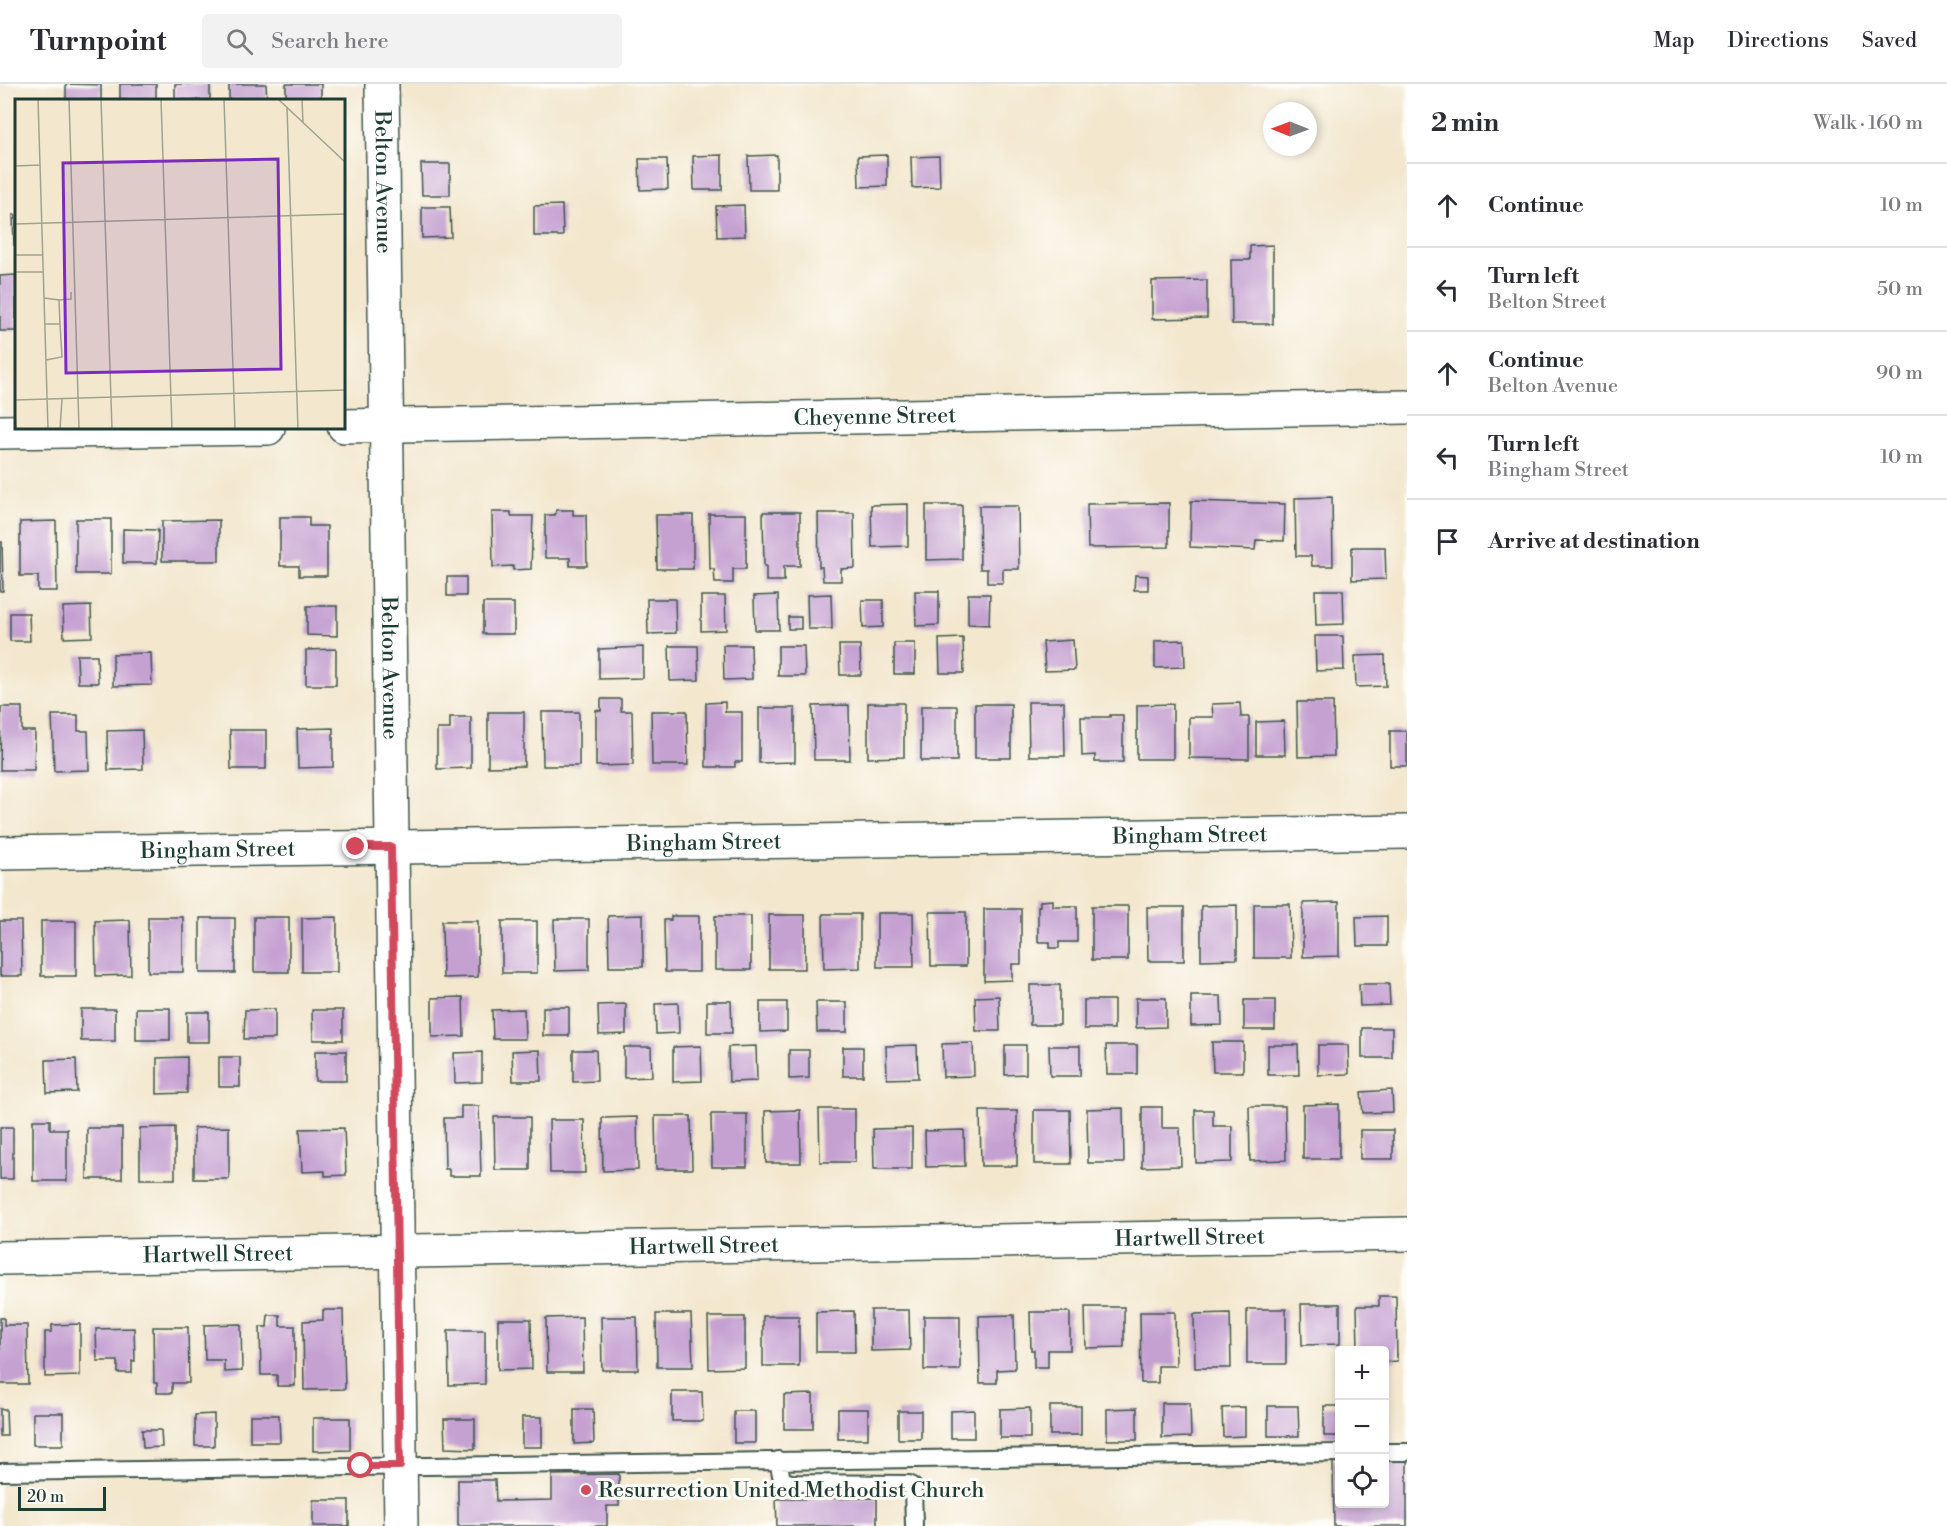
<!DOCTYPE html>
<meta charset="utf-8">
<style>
:root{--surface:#fff;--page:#f2f2f3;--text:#2b2b33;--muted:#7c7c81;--line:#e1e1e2}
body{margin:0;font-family:"Libre Bodoni",serif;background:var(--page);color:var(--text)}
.controls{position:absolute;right:18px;bottom:18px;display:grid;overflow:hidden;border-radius:6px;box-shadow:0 3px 9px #0003}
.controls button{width:54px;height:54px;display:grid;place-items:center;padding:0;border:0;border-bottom:2px solid var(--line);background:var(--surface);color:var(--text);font:30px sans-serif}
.compass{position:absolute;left:1263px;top:18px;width:54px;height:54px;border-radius:50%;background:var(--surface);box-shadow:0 3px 9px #0003;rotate:271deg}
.scale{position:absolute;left:18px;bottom:15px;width:88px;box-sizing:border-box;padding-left:6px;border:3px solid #1f3d34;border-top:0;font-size:16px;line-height:21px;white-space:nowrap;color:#1f3d34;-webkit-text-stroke:4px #fdfcf7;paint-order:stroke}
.stop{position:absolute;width:18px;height:18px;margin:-14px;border:4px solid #d1495b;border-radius:50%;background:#fff}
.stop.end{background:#d1495b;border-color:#fff;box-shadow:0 2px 6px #0008}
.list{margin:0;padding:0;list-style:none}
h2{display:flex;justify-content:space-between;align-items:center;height:78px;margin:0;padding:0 24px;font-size:26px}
h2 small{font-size:20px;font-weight:400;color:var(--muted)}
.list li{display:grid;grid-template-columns:39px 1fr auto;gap:18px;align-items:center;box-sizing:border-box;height:84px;padding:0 24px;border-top:2px solid var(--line)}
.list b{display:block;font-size:22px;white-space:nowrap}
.list p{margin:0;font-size:20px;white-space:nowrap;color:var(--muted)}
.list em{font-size:20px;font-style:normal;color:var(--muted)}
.icon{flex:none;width:33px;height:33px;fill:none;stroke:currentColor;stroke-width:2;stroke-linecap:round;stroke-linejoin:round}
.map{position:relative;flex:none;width:1407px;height:1442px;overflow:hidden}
header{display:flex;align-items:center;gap:36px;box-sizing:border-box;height:84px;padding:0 30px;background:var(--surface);border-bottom:2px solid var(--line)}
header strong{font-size:28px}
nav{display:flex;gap:33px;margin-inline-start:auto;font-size:21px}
.search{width:420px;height:54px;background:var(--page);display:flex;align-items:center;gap:15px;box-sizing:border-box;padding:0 21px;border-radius:6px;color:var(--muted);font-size:22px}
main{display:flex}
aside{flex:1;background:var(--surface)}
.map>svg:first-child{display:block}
.building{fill:#c5a1d2}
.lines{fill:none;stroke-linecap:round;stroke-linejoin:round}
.lane-casing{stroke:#3f564b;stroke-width:20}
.street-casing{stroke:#3f564b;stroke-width:36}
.lane{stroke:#fff;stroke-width:16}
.street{stroke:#fff;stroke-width:33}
.route{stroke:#d1495b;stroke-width:8}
.poi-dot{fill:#d1495b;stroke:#fdfcf7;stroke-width:2}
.labels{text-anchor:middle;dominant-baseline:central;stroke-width:6;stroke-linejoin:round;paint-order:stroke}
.street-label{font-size:22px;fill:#1f3d34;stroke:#fdfcf7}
.poi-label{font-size:22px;fill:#1f3d34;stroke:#fdfcf7;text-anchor:start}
.inset-road{fill:none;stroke:#9ea390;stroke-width:1.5}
.view{fill:#7b2cbf;fill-opacity:0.15;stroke:#7b2cbf;stroke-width:3}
.inset-edge{fill:none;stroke:#1f3d34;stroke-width:3}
</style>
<header>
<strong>Turnpoint</strong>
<div class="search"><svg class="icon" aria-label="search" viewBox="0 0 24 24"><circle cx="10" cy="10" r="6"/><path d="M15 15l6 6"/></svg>Search here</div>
<nav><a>Map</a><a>Directions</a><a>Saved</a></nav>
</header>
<main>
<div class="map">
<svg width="1407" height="1442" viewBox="0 0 1407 1442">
<rect width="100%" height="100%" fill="#fdfcf7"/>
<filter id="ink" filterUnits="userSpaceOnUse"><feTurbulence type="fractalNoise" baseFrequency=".0167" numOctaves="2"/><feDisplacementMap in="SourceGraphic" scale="12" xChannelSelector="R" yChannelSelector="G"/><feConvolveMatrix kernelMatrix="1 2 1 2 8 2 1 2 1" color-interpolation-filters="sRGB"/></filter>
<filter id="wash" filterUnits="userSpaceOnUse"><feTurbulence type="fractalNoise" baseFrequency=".008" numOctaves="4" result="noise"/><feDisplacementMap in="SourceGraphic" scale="24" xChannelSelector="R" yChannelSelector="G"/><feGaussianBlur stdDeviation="1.35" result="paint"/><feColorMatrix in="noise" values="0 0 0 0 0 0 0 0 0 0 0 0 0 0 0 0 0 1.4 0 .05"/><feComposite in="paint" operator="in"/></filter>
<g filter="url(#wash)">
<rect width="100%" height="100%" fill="#f3e7ce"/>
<g id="blocks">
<!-- building -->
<path class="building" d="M66,0L101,1V16H66Z
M120,0H156V16H120Z
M175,0H210V16H175Z
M229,0H266L267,16H229Z
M286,0H321V16H286Z
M722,71V106H694L693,72Z
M777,71V106H749L748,72Z
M887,71V102L859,103L858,72Z
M939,72L940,103L912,104L911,73Z
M639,75H667L668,105L640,106Z
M421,80H450V111H422Z
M562,121L563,152H534V122Z
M744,121L745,152L717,153L716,122Z
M422,123H450L451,153L422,154Z
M13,131H16V161H14Z
M1273,161V240H1232L1231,176H1250V162Z
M16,191V247H0V192Z
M1207,196V234L1152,235V197Z
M1332,413L1333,482H1312L1311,472H1296L1295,414Z
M1191,417L1285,420L1284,457L1256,456L1255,466L1190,463Z
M1169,419V463L1088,464L1087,420Z
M908,420V462L872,463L871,421Z
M926,421H962V475L926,476Z
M979,422H1018L1019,485H1003V499H987V485H980Z
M556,426H573V431H586L587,482H570V474H545V431H555Z
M492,428H511V432H533L531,485L513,486V482L493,483Z
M763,428H800V482H784V497H766V482H764Z
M818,429H854L855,484L841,485V497H823L822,483H819Z
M709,430H746V485H733V499H715L714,485H710Z
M656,431H693V485H657Z
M280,433H309V442H327V492H299V482H280Z
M76,435H111V490H76Z
M219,436V477H162V437Z
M56,437L57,507H38V492H20V438Z
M123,445L158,446L157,479H123Z
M0,458H2L3,507H0Z
M1352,463H1385L1386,495L1352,496Z
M1135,491L1148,492V506H1134Z
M447,493H466V512H447Z
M1315,506H1343L1344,540L1316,541Z
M915,507H939V541L916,542Z
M831,510L832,545H808L807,511Z
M968,510H990L989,541L968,540Z
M778,511L779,546H755L754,512Z
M701,512H725L726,546L701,547Z
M647,515H675L676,549L648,550Z
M862,516H883V543L863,544Z
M483,519H514V550H483Z
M91,522L92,553L64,554L63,523Z
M307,522H337V552L307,551Z
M10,529H29L30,557H10Z
M788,533H801V545H788Z
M1315,552H1343L1344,586L1316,587Z
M963,554L964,589H940L939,555Z
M1073,556L1075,586L1045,587L1043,558Z
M1184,556L1185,583L1155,584V557Z
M894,559H915V590H894Z
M723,561H751L752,595L724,596Z
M839,561H860L861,591H840Z
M669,562H698L699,596L670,597Z
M778,562H804L805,592H778Z
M643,563V594L599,595V565Z
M336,565V601H306V566Z
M151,569L152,601L113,602V570Z
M77,571H97L98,599H78Z
M1385,571L1386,602L1356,603L1355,572Z
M601,615H621V627H632L633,681L596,682V626L601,627Z
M725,618V628H742V678H735V683H706V619Z
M1028,618H1064L1065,672H1029Z
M1297,618H1333L1334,672L1298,673Z
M868,619H904V673L868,674Z
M1240,619L1241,633H1249V675L1189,674V633H1213L1212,620Z
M975,620H1011V674H975Z
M1173,620V675H1137V621Z
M849,621L850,676H814L813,622Z
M921,622H957V677H921Z
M1,623H22V647H35L34,686H0Z
M759,624H795V678L759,679Z
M651,627H687L688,681H652Z
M488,628H524V682L488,683Z
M542,628H579V682H543Z
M52,631H78V647H88L89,686L54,687Z
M1110,631H1123V678H1095V671L1082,672L1081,633H1110Z
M450,633H471V684L437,685V645H450Z
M1284,637L1285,671H1256V638Z
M333,644V683L298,684L297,645Z
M142,646L143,685L108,686L107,647Z
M230,646H266V685H231Z
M1390,647H1407V682H1390Z
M1053,816V822H1077V858H1059V864H1050V858H1038V822H1040V817Z
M1339,818V872L1303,873V819Z
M1254,820H1290L1291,874H1254Z
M1237,821V875L1201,876V822Z
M1092,822H1128V876H1092Z
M1147,823H1184V877H1148Z
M984,825H1021V880H1012V896L984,897Z
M930,828H966V882H931Z
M877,829H913L914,883H877Z
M823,830H860V884L824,885Z
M643,831V883H609L608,832Z
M769,831H805V885H769Z
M671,832H699V888H665L664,836H671Z
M715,832H751V886H715Z
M1387,832V862H1357L1356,833Z
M148,833H183V888H148Z
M254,833H289V888H254Z
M337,833V888H302V834Z
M200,834H235V889H200Z
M554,835H589V886L555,887Z
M130,836L131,891L96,892L95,837Z
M0,837H21L22,892H0Z
M41,837H76V892H41Z
M442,837H478V893L443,894Z
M502,837H537V889H502Z
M1359,900H1389L1390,921L1360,922Z
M1030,901H1060V941H1030Z
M999,912L1000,947H976L975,913Z
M1191,912H1221L1222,941L1191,942Z
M463,913L464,952L432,953V914Z
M1136,914H1166V943L1136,944Z
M1084,916H1114V945H1084Z
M1244,916H1275V946H1244Z
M707,917H731L732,949H707Z
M760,918H787V947L760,948Z
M816,918H847V948H817Z
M678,919L679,949L656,950L655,920Z
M626,920V950L599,951L598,921Z
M543,923H569V952H543Z
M136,924H170V956H136Z
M81,925H115V957H81Z
M275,925V955H244L245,926Z
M524,925L525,955H493L492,926Z
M312,926H343V956H313Z
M187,928H209V958H187Z
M1362,944H1392V974H1362Z
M1212,958H1243V988H1213Z
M973,959L974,992L943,993L942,960Z
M917,961L918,994L887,995L886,962Z
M1005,961H1026V990L1005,991Z
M1106,961H1137V990H1107Z
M1268,961H1298L1299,991H1268Z
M1318,961H1348L1349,990L1318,991Z
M701,962L702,997L673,998V963Z
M756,962L757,997L729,998L728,963Z
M1049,962H1080V992H1050Z
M624,963H651L652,993L624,994Z
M843,963H863V992H843Z
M540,966L541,997H513L512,967Z
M573,966H596L597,997L573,998Z
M789,966H809V994L789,995Z
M315,967H346V997H315Z
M482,968V998L455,999L454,969Z
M187,973V1009L157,1010V974Z
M219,973H240V1003H219Z
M76,975L77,1008L47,1009L46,976Z
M1392,1006L1393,1028L1363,1029L1361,1008Z
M1339,1020V1075H1303V1021Z
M461,1022H479L481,1092H449V1085H445L444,1034H461Z
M1249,1022H1285L1286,1076L1250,1077Z
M1142,1023H1162V1044H1180L1181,1082L1142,1083Z
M1123,1024L1124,1079H1088L1087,1025Z
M819,1025H855V1078H820Z
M800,1026L801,1079H766L765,1027Z
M1034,1026H1070L1071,1080H1034Z
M1195,1026H1213V1042H1232V1078L1196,1079Z
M980,1027H1017V1082H981Z
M711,1030H747V1083H712Z
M655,1032H691L692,1085H656Z
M494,1033H530V1086H495Z
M637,1033L638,1086L603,1087L602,1034Z
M33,1036H50V1045H67V1097H33Z
M549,1036H584L585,1089H550Z
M0,1043H13V1095H0Z
M175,1043V1095H140V1044Z
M229,1043V1095H194V1044Z
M87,1044H122V1095H87Z
M344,1044L346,1091L325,1092V1087L302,1088L300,1045Z
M912,1044V1085H874L873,1045Z
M964,1046L965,1082L926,1083L925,1047Z
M1360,1046H1393V1075H1360Z
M1379,1212H1396L1397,1277L1384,1278V1266H1358L1357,1222H1379Z
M1301,1220H1340V1260L1302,1261Z
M1085,1223H1124V1263L1086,1264Z
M1247,1225H1286V1280H1247Z
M323,1226H343L345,1305L304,1306L303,1237L323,1236Z
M871,1226H909L910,1266L871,1267Z
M854,1227L855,1268H816V1228Z
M1030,1228H1070V1266H1048V1283H1034V1266H1031Z
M1140,1228H1175L1176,1282H1158V1299H1141Z
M1230,1229L1231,1284H1195L1194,1230Z
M656,1230H691L693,1283H657Z
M268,1231H280V1242H295V1302H277V1291H261L260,1243H267Z
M1014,1231L1015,1285L997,1286V1299H980L979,1232Z
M763,1232H799V1282H763Z
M924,1232H960V1286H924Z
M582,1233L583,1288H547L546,1234Z
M601,1233H637L638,1286H602Z
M708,1233H745V1284L709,1285Z
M0,1234H4V1241H27L28,1300H0Z
M498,1235H531L532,1285L498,1286Z
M80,1240V1292L45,1293V1248H52V1241Z
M241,1240L242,1287L224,1288V1276H205L204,1241Z
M153,1243H188L189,1299H172V1309H157V1299H154Z
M134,1244L135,1277H132V1289H118V1277H97L96,1245Z
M448,1246H485V1300L449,1301Z
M672,1308H702L703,1337H672Z
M813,1310V1345H784V1311Z
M1162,1319H1190L1191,1353L1162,1354Z
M1050,1322H1081V1351H1050Z
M1268,1322H1298L1299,1352H1268Z
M1324,1322H1340V1352H1324Z
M1245,1323V1352L1223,1353L1222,1324Z
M1030,1324V1354H1000V1325Z
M1137,1324V1356H1107V1325Z
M0,1325H6L7,1352H0Z
M574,1325H593L594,1359L574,1360Z
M838,1325H868V1355H838Z
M974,1326V1354H951V1327Z
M734,1327H755V1359H734Z
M898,1327H921V1355H898Z
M33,1329H63V1361H33Z
M214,1330V1362H195V1331Z
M250,1331H279L280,1358H250Z
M522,1333H542V1363H522Z
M313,1334H350V1366L313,1367Z
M444,1335H475V1365L445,1364Z
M142,1346H161L162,1363L143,1364Z
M1384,1376H1407V1442H1334L1333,1377H1340V1420H1384Z
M619,1390V1422H607V1442H458V1396H495L496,1417L552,1416V1391Z
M877,1414V1442H777L776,1415Z
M313,1416H349V1442H313Z"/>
</g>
</g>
<g filter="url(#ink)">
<use href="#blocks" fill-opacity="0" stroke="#3f564b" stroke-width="1.5"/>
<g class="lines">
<defs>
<path id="lane" d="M1384,1368H1407
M778,1376L782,1396L791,1399L909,1400L913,1403L914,1442
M0,1388L1340,1369"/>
<g id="street">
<path id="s1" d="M382,0L401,1442"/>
<path id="s2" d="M344,342L1407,323"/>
<path d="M0,348L268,344"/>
<path id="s3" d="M0,769L1407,748"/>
<path id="s4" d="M0,1174L1407,1150"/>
</g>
</defs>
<!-- lane casing -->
<use href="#lane" class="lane-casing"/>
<!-- street casing -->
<use href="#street" class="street-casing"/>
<!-- lane -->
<use href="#lane" class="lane"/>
<!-- street -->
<use href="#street" class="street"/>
</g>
</g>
<g class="lines" filter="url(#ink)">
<!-- route -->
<path class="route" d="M356,763H391L400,1382H361"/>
</g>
<!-- markers -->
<circle class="poi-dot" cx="586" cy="1406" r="6"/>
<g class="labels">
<!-- street labels -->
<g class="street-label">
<text stroke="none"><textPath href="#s1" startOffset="98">Belton Avenue</textPath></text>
<text stroke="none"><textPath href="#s2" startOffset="531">Cheyenne Street</textPath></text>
<text stroke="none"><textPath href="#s1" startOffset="584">Belton Avenue</textPath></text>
<text stroke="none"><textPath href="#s3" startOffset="1190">Bingham Street</textPath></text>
<text stroke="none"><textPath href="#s3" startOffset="704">Bingham Street</textPath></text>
<text stroke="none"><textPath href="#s3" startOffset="218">Bingham Street</textPath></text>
<text stroke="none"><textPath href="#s4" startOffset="1190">Hartwell Street</textPath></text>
<text stroke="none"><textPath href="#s4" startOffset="704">Hartwell Street</textPath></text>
<text stroke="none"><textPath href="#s4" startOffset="218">Hartwell Street</textPath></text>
</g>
<!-- poi labels -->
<g class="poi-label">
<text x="598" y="1406">Resurrection United Methodist Church</text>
</g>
</g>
<!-- overview -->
<g transform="translate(15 15)">
<rect width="330" height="330" fill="#f3e7ce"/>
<path class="inset-road" d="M23,0L33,330M54,0L64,330M86,0L97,330M146,0L157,330M209,0L220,330M263,0L330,63M287,0L288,24M272,9L283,330M0,67L25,66M0,125L330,115M0,156H28M0,173H28M29,199L44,201L45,225M44,201L56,200V193M30,225H45L47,258L31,261M0,301L330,291M0,309L1,330M45,330L47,300"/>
<path class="view" d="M263,60L266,270L51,274L48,64Z"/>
<rect width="330" height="330" class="inset-edge"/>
</g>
</svg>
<div class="controls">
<button>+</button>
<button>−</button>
<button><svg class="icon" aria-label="locate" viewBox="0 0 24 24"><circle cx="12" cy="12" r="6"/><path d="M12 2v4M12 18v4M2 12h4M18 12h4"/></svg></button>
</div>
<svg class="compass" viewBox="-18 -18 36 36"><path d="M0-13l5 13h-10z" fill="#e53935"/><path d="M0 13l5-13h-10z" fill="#7c7c81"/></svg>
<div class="scale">20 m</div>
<div class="stop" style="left:361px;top:1382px"></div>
<div class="stop end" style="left:356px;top:763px"></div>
</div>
<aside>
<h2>2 min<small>Walk · 160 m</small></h2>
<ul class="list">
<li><svg class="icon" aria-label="ahead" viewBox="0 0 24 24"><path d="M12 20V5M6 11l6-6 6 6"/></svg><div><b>Continue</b></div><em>10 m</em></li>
<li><svg class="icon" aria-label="left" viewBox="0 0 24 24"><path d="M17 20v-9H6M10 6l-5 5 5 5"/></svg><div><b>Turn left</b><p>Belton Street</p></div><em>50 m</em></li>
<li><svg class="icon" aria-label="ahead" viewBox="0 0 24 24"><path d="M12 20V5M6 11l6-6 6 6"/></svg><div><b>Continue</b><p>Belton Avenue</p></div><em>90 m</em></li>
<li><svg class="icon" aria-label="left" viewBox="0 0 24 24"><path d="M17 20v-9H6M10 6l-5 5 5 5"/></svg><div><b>Turn left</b><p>Bingham Street</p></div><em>10 m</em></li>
<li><svg class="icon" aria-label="arrive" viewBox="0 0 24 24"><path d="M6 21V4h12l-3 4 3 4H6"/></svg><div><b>Arrive at destination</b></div></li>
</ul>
</aside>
</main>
